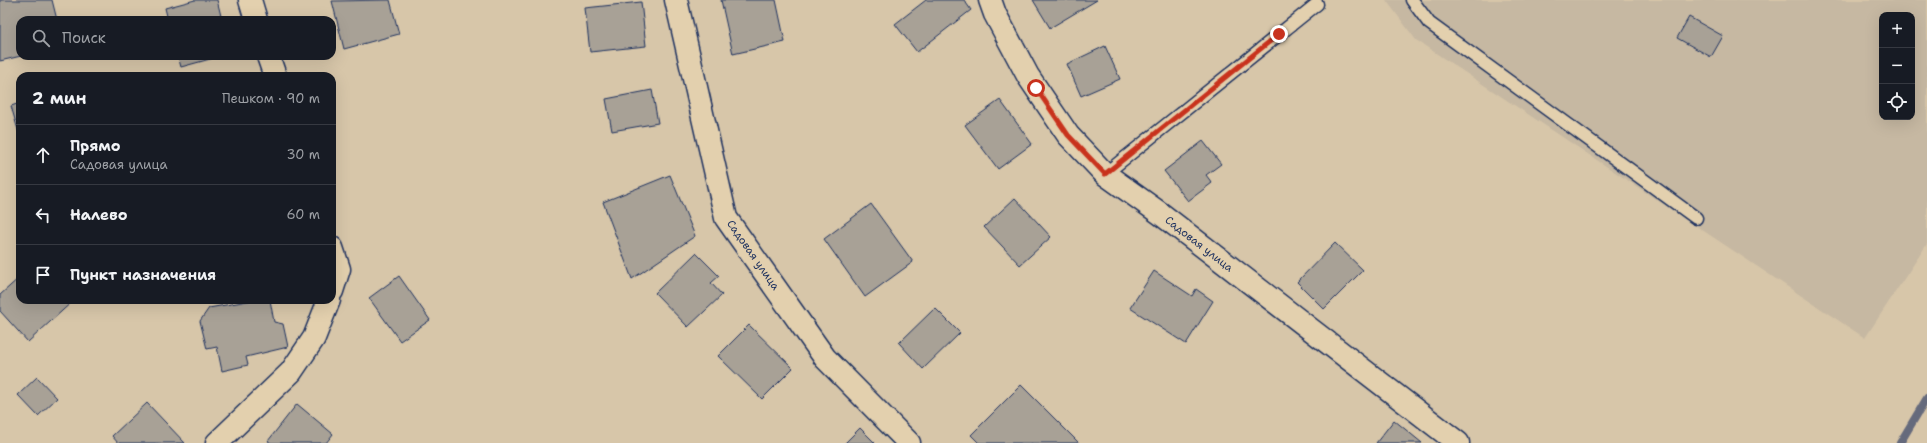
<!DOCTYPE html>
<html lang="ru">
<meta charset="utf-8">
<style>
:root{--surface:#171b24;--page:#242831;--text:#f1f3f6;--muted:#9ea1a6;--line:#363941}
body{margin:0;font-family:"Shantell Sans",sans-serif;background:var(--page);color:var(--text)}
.controls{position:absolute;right:12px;top:12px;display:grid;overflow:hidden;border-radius:8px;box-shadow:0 4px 16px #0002}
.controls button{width:36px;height:36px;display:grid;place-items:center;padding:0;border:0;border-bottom:1px solid var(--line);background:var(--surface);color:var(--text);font:20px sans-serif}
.stop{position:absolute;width:12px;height:12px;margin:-9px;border:3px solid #c8321e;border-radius:50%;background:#fff}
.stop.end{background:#c8321e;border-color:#fff;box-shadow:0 1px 4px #0008}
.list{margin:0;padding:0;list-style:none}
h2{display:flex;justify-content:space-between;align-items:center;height:52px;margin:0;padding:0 16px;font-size:17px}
h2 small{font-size:13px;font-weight:400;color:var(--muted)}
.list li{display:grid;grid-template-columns:26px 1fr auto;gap:12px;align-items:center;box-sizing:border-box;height:60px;padding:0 16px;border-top:1px solid var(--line)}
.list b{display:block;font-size:15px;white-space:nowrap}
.list p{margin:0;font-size:13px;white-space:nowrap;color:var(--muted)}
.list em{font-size:13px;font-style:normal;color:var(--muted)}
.icon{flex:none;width:22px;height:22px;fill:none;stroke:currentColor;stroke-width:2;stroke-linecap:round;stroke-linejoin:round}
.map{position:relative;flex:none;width:1927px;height:443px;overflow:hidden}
.search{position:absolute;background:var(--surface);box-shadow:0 4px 16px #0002;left:16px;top:16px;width:320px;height:44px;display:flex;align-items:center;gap:10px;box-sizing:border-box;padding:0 14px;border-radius:12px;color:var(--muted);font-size:15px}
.panel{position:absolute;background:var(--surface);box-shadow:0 4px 16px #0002;left:16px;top:72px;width:320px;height:232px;border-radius:12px}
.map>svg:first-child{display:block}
.built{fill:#c6b8a2;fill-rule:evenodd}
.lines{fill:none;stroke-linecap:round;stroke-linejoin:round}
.stream{stroke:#656b7c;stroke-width:8}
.building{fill:#a8a196;stroke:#1b2f5e}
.service-casing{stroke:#1b2f5e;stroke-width:15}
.minor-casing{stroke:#1b2f5e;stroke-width:25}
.service{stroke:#e3d0ae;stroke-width:12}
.minor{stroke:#e3d0ae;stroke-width:22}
.route{stroke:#c8321e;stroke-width:5}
.labels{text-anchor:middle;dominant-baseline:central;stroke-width:4;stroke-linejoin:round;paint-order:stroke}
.street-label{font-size:11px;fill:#1b2f5e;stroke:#e3d0ae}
</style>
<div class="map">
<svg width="1927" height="443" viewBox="0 0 1927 443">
<rect width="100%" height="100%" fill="#d7c6a9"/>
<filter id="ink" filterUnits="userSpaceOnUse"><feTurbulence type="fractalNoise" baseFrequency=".025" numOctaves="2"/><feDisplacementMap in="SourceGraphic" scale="8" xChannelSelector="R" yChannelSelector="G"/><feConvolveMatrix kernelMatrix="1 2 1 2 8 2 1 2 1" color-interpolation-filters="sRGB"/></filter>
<g filter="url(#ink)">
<!-- built -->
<path class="built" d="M1386,0H1927V244L1865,338L1416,40ZM1882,15H1912V117H1882Z"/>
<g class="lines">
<!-- stream -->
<path class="stream" d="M1900,443L1927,398"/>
</g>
<!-- building -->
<path class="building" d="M0,0H52L57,20H20L21,56L0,61Z
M195,0H217L222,20H168L165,8Z
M390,0L399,34L344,49L332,1Z
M721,0H776L785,42L733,54Z
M926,0H964L971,10L917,52L895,24Z
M1033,0H1097L1050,28Z
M641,2L646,46L590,52L585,8Z
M1689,17L1723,36L1711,57L1677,38Z
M1105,46L1120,79L1081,96L1067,64Z
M178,56H221L181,67Z
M652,90L658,123L612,131L606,99Z
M1000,100L1032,144L998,169L965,125Z
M20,103V137L11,106Z
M1203,141L1221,164L1206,175L1212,183L1188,201L1164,171Z
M670,175L695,236L632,279L603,202Z
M1015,198L1051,237L1020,265L984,227Z
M871,204L913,262L865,297L824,239Z
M1335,243L1363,270L1324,309L1297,282Z
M696,253L719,276L711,283L722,295L688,327L655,293Z
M1154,271L1192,296L1196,289L1213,301L1186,344L1130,308Z
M399,276L430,320L400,341L369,298Z
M20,277V300H74L28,342L0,311V295Z
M253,300H270L274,322L283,324L288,347L246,357L248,365L222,371L217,347L207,349L200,321L209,308Z
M935,308L960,333L923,369L899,343Z
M749,325L793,368L762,399L718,356Z
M37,377L57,398L38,416L18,395Z
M1021,385L1079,443H979L971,435Z
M147,403L185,443H118L112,436Z
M297,404L333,434L326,443H271L268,441Z
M1394,420L1422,443H1376Z
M860,428L875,443H845Z"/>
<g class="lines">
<defs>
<path id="service" d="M1412,0L1429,23L1696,218
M1105,174L1317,4"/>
<path id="minor" d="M250,0L256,20
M676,0L726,218L825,358L909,443
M990,0L995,14L1028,76L1068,135L1105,174L1161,214L1458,443
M268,56L275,76
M332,248L339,269L332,291
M217,443L291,372L314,338L329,300"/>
</defs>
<!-- service casing -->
<use href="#service" class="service-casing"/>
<!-- minor casing -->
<use href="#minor" class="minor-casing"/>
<!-- service -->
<use href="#service" class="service"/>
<!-- minor -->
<use href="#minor" class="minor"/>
</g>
</g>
<g class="lines" filter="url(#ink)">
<!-- route -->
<path class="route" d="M1036,88L1068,135L1105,174L1279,34"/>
</g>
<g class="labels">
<!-- street labels -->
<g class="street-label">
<text transform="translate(1199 244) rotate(38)">Садовая улица</text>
<text transform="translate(753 255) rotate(55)">Садовая улица</text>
</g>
</g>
</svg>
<div class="controls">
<button>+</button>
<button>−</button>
<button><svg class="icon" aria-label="locate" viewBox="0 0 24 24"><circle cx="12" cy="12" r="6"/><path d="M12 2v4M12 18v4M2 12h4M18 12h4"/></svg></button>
</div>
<div class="stop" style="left:1036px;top:88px"></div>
<div class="stop end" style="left:1279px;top:34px"></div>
<div class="search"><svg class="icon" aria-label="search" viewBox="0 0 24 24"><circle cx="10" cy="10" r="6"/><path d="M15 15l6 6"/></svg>Поиск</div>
<section class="panel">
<h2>2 мин<small>Пешком · 90 m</small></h2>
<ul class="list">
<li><svg class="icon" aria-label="ahead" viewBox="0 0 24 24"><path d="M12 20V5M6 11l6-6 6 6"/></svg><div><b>Прямо</b><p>Садовая улица</p></div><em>30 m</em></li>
<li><svg class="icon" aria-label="left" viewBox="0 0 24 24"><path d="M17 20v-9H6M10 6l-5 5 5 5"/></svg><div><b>Налево</b></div><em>60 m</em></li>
<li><svg class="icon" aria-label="arrive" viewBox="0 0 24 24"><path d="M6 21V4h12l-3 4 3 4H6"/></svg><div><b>Пункт назначения</b></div></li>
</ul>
</section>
</div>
